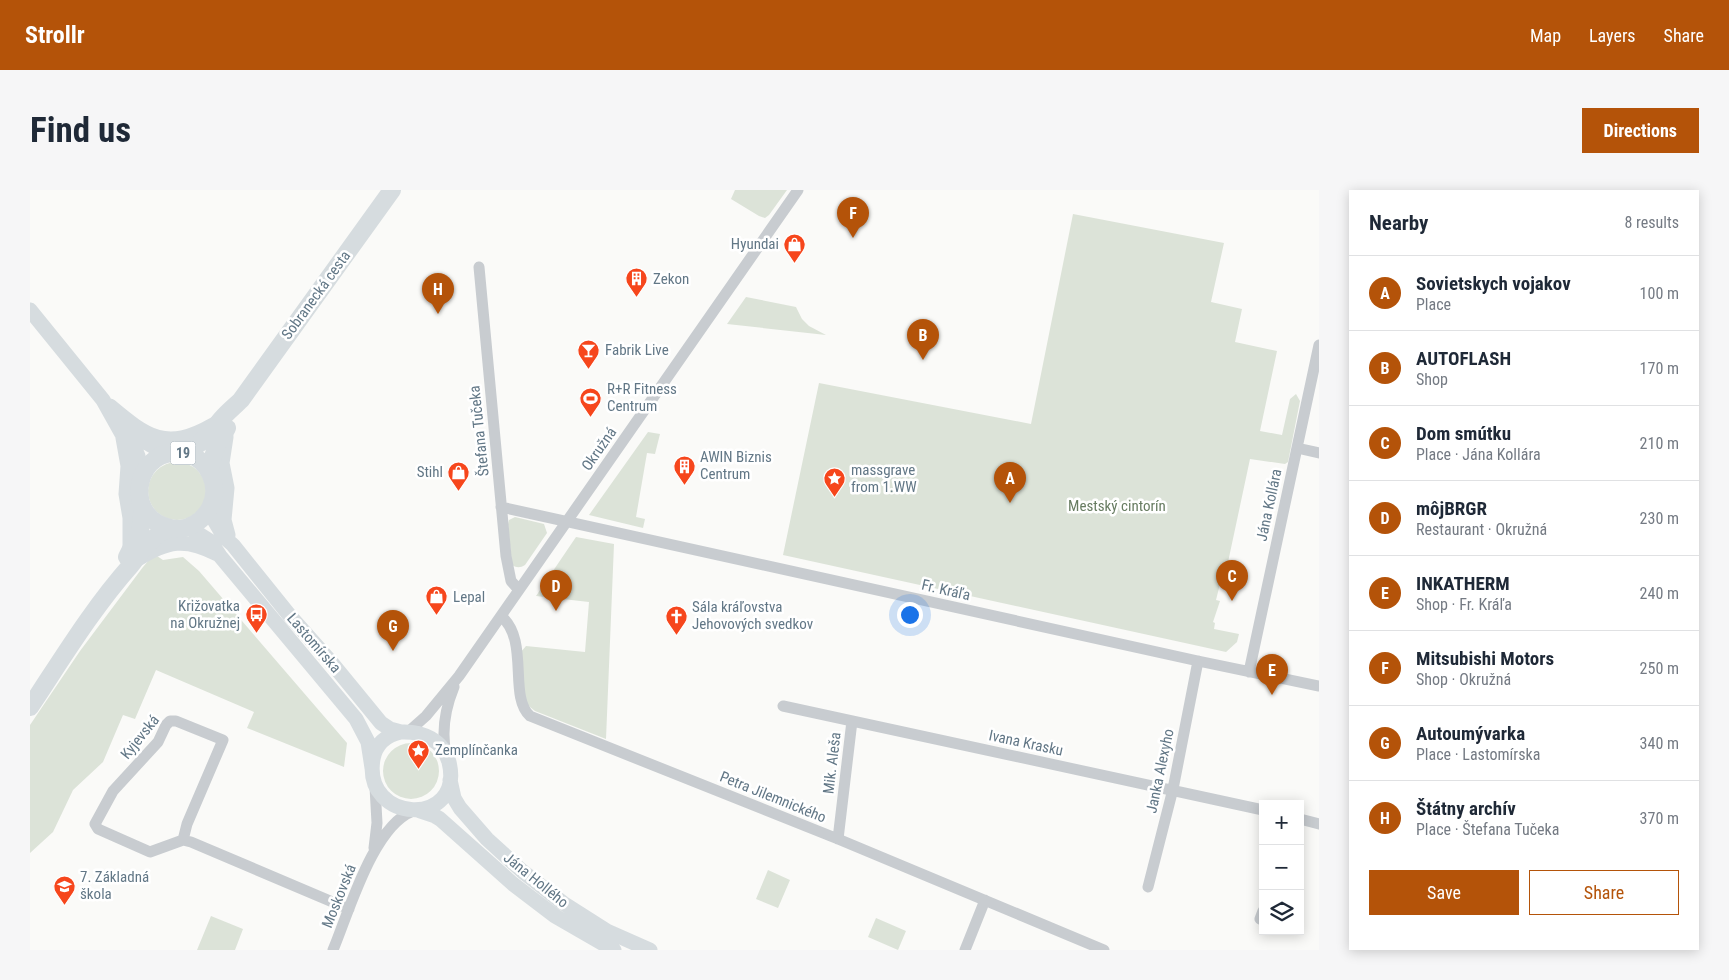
<!DOCTYPE html>
<meta charset="utf-8">
<style>
:root{--surface:#fff;--page:#f6f6f7;--text:#1f2937;--muted:#747a83;--line:#e0e1e3;--accent:#b45309}
body{margin:0;font-family:"Roboto Condensed",sans-serif;background:var(--page);color:var(--text)}
.controls{position:absolute;right:15px;bottom:15px;display:grid;overflow:hidden;border-radius:0px;box-shadow:0 2px 12px #0003}
.controls button{width:45px;height:45px;display:grid;place-items:center;padding:0;border:0;border-bottom:1px solid var(--line);background:var(--surface);color:var(--text);font:25px sans-serif}
.you{position:absolute;left:879px;top:424px;width:18px;height:18px;margin:-12px;border:4px solid #fff;border-radius:50%;background:#1a73e8;box-shadow:0 0 0 8px #1a73e833}
.badge{display:grid;place-items:center;width:32px;height:32px;border-radius:50%;background:var(--accent);color:#fff;font-size:16px;font-weight:700}
.pin{position:absolute;translate:-50% -41px;filter:drop-shadow(0 1px 2px #0008)}
.pin::after{content:'';position:absolute;top:26px;width:18px;height:15px;background:inherit;clip-path:polygon(0 0,100% 0,50% 100%)}
.list{margin:0;padding:0;list-style:none}
h2{display:flex;justify-content:space-between;align-items:center;height:65px;margin:0;padding:0 20px;font-size:21px}
h2 small{font-size:16px;font-weight:400;color:var(--muted)}
.list li{display:grid;grid-template-columns:32px 1fr auto;gap:15px;align-items:center;box-sizing:border-box;height:75px;padding:0 20px;border-top:1px solid var(--line)}
.list b{display:block;font-size:19px;white-space:nowrap}
.list p{margin:0;font-size:16px;white-space:nowrap;color:var(--muted)}
.list em{font-size:16px;font-style:normal;color:var(--muted)}
.actions{display:flex;gap:10px;padding:15px 20px}
.actions a{flex:1;padding:11px 0;border:1px solid var(--accent);border-radius:0px;text-align:center;font-size:18px;color:var(--accent)}
.actions .main{background:var(--accent);color:#fff}
.icon{flex:none;width:28px;height:28px;fill:none;stroke:currentColor;stroke-width:2;stroke-linecap:round;stroke-linejoin:round}
.map{position:relative;flex:none;width:1289px;height:760px;overflow:hidden;border-radius:0px}
header{display:flex;align-items:center;gap:30px;box-sizing:border-box;height:70px;padding:0 25px;background:var(--accent);color:#fff}
header strong{font-size:24px}
nav{display:flex;gap:28px;margin-inline-start:auto;font-size:18px}
.intro{display:flex;align-items:center;justify-content:space-between;box-sizing:border-box;height:120px;padding:0 30px}
h1{margin:0;font-size:35px}
.button{padding:12px 22px;border-radius:0px;background:var(--accent);color:#fff;font-size:18px;font-weight:700}
main{display:flex;gap:30px;padding:0 30px}
aside{flex:1;background:var(--surface);border-radius:0px;box-shadow:0 2px 12px #0003}
.map>svg:first-child{display:block}
.green{fill:#dce3d8}
.lines{fill:none;stroke-linecap:round;stroke-linejoin:round}
.street{stroke:#c8ccd0;stroke-width:11}
.secondary{stroke:#d6dcdf;stroke-width:15}
.primary{stroke:#d6dcdf;stroke-width:18}
.labels{text-anchor:middle;dominant-baseline:central;stroke-width:5;stroke-linejoin:round;paint-order:stroke}
.shield{fill:#fff;stroke:#91a0aa;stroke-width:1}
.shield-label{font-size:14px;font-weight:bold;fill:#627786}
.poi-label{font-size:15px;fill:#627786;stroke:#fff;text-anchor:start}
.street-label{font-size:15px;fill:#627786;stroke:#fff}
.park-label{font-size:15px;fill:#677c61;stroke:#fff}
</style>
<header>
<strong>Strollr</strong>
<nav><a>Map</a><a>Layers</a><a>Share</a></nav>
</header>
<div class="intro"><h1>Find us</h1><a class="button">Directions</a></div>
<main>
<div class="map">
<svg width="1289" height="760" viewBox="0 0 1289 760">
<rect width="100%" height="100%" fill="#fafaf8"/>
<!-- green -->
<path class="green" d="M705,0H757L739,25L735,28L729,26L701,9Z
M1043,24L1194,53L1181,112L1212,119L1205,152L1247,161L1230,241L1252,245L1260,209L1266,204L1270,211L1258,272L1255,274L1220,269L1194,391L1191,390L1186,410L1190,411L1183,432L1185,433L1184,439L1209,444L1207,452L1196,462L753,365L789,193L1001,234Z
M716,107L766,117L772,129L779,136L796,145L697,134Z
M618,242L630,244L625,264L617,263L606,327L615,329L613,338L559,325Z
M118 301a29 29 0 1 1 58 0a29 29 0 1 1-58 0Z
M485,327L514,334L517,343L495,375C490,378 487,378 482,375L478,334L479,330Z
M546,347L584,354L576,549L505,521L495,513L490,463L496,456L555,462L559,412L506,406Z
M124,364L133,370L153,367L169,381L317,553L314,577L217,538L224,522L126,480L105,529L93,525L73,572L43,600L23,642L0,663V535L50,461L113,377Z
M353 581a28 28 0 1 1 56 0a28 28 0 1 1-56 0Z
M738,680L760,690L748,718L726,709Z
M181,726L213,739L205,760H167Z
M846,728L876,741L868,760L838,747Z"/>
<g class="lines">
<!-- street -->
<path class="street" d="M449,77L476,366L481,391L489,400
M1267,258L1289,263
M471,317L1168,471L1289,496
M471,426C500,450 478,507 500,526L808,649L1074,760
M1219,482L1289,155
M753,516L1233,620
M140,531H146L193,550L157,634L153,650L120,662L68,639L65,634L83,601L128,552L136,535Z
M378,542L396,526L429,486L768,0
M416,564C411,540 415,519 424,497
M1270,629L1289,634
M808,649L822,531
M153,650L161,652L319,719
M344,658L347,633L345,597
M1118,697L1143,599L1168,471
M1230,729L1233,721
M303,760C319,722 343,636 383,621
M935,760L955,710"/>
<!-- secondary -->
<path class="secondary" d="M0,120L73,210L92,244L104,256L108,266L111,287
M80,216C117,247 136,262 183,235
M106,241L112,250L136,264
M196,247L192,273L197,298L194,330L198,345
M93,248L98,276L96,304L100,328V361
M182,316L184,330L194,347L203,355L260,426L301,472L351,533L360,539L371,542
M158,337L180,351L190,366L326,529L338,552L342,578
M108,369C137,351 155,347 187,364
M371,542C392,541 413,550 419,572C435,638 332,634 343,569C346,553 357,545 371,542Z
M420,590L424,608L430,618L457,649L492,681L533,713L577,741L620,760
M390,621L405,626L410,629L483,694L525,726L584,760"/>
<!-- primary -->
<path class="primary" d="M150,263C173,255 174,249 189,232C195,224 204,217 211,210L362,0
M179,281L186,257L197,238
M97,367L110,341L113,319
M0,517C32,469 62,419 101,375C108,366 114,356 123,349C127,345 134,340 139,339C142,338 147,339 150,339C163,337 174,329 180,318C191,297 179,269 156,264C107,252 89,326 140,338"/>
</g>
<!-- icons -->
<defs>
<symbol id="shop-pin" viewBox="-11 -11 22 30"><path d="M0 17L-7.5 6A9.5 9.5 0 1 1 7.5 6Z" fill="#f6461c" stroke="#fff"/><path d="M-5-2.5h2.3a2.7 3.5 0 0 1 5.4 0H5L5.5 6h-11ZM-1.5-2.5h3a1.5 2.3 0 0 0-3 0Z" fill="#fff"/></symbol>
<symbol id="building-pin" viewBox="-11 -11 22 30"><path d="M0 17L-7.5 6A9.5 9.5 0 1 1 7.5 6Z" fill="#f6461c" stroke="#fff"/><path d="M-4-6H4V6H1V3H-1V6H-4ZM-2.5-4.3h1.7v1.8h-1.7ZM.8-4.3h1.7v1.8H.8ZM-2.5-1h1.7V.8h-1.7ZM.8-1h1.7V.8H.8Z" fill="#fff"/></symbol>
<symbol id="bar-pin" viewBox="-11 -11 22 30"><path d="M0 17L-7.5 6A9.5 9.5 0 1 1 7.5 6Z" fill="#f6461c" stroke="#fff"/><path d="M-6-5H6L.8 .8V4.5H3.5V6h-7V4.5H-.8V.8Z" fill="#fff"/></symbol>
<symbol id="stadium-pin" viewBox="-11 -11 22 30"><path d="M0 17L-7.5 6A9.5 9.5 0 1 1 7.5 6Z" fill="#f6461c" stroke="#fff"/><path d="M0-5a6.5 5 0 1 0 0 10a6.5 5 0 1 0 0-10ZM-3.5-1.8h7v3.6h-7Z" fill="#fff"/></symbol>
<symbol id="sight-pin" viewBox="-11 -11 22 30"><path d="M0 17L-7.5 6A9.5 9.5 0 1 1 7.5 6Z" fill="#f6461c" stroke="#fff"/><path d="M0-6L1.8-2.2L6-1.7L2.9 1.2L3.7 5.4L0 3.3L-3.7 5.4L-2.9 1.2L-6-1.7L-1.8-2.2Z" fill="#fff"/></symbol>
<symbol id="bus-pin" viewBox="-11 -11 22 30"><path d="M0 17L-7.5 6A9.5 9.5 0 1 1 7.5 6Z" fill="#f6461c" stroke="#fff"/><path d="M-5-6H5V4H4V6H2V4H-2V6H-4V4H-5ZM-3.5-4V0h7V-4ZM-3.5 1.2v1.5H-2V1.2ZM2 1.2v1.5H3.5V1.2Z" fill="#fff"/></symbol>
<symbol id="church-pin" viewBox="-11 -11 22 30"><path d="M0 17L-7.5 6A9.5 9.5 0 1 1 7.5 6Z" fill="#f6461c" stroke="#fff"/><path d="M-1.2-6h2.4v3.5h3.3v2.4h-3.3V6h-2.4V-.1h-3.3v-2.4h3.3Z" fill="#fff"/></symbol>
<symbol id="school-pin" viewBox="-11 -11 22 30"><path d="M0 17L-7.5 6A9.5 9.5 0 1 1 7.5 6Z" fill="#f6461c" stroke="#fff"/><path d="M0-5L7-2L0 1L-7-2ZM-4 1L0 2.5L4 1V4Q0 6-4 4Z" fill="#fff"/></symbol>
</defs>
<g fill-rule="evenodd">
<use href="#shop-pin" x="752" y="42" width="25" height="34"/>
<use href="#building-pin" x="594" y="76" width="25" height="34"/>
<use href="#bar-pin" x="546" y="148" width="25" height="34"/>
<use href="#stadium-pin" x="548" y="196" width="25" height="34"/>
<use href="#building-pin" x="642" y="264" width="25" height="34"/>
<use href="#shop-pin" x="416" y="270" width="25" height="34"/>
<use href="#sight-pin" x="792" y="276" width="25" height="34"/>
<use href="#shop-pin" x="394" y="394" width="25" height="34"/>
<use href="#bus-pin" x="214" y="412" width="25" height="34"/>
<use href="#church-pin" x="634" y="414" width="25" height="34"/>
<use href="#sight-pin" x="376" y="548" width="25" height="34"/>
<use href="#school-pin" x="22" y="684" width="25" height="34"/>
</g>
<g class="labels">
<!-- shield labels -->
<rect class="shield" x="140.5" y="251.5" width="25" height="23" rx="4"/>
<g class="shield-label">
<text x="153" y="263">19</text>
</g>
<!-- poi labels -->
<g class="poi-label">
<text x="749" y="54" text-anchor="end">Hyundai</text>
<text x="623" y="89">Zekon</text>
<text x="575" y="160">Fabrik Live</text>
<text x="577" y="199">R+R Fitness<tspan x="577" dy="17">Centrum</tspan></text>
<text x="670" y="267">AWIN Biznis<tspan x="670" dy="17">Centrum</tspan></text>
<text x="821" y="280">massgrave<tspan x="821" dy="17">from 1.WW</tspan></text>
<text x="413" y="282" text-anchor="end">Stihl</text>
<text x="423" y="407">Lepal</text>
<text x="210" y="416" text-anchor="end">Križovatka<tspan x="210" dy="17">na Okružnej</tspan></text>
<text x="662" y="417">Sála kráľovstva<tspan x="662" dy="17">Jehovových svedkov</tspan></text>
<text x="405" y="560">Zemplínčanka</text>
<text x="50" y="687">7. Základná<tspan x="50" dy="17">škola</tspan></text>
</g>
<!-- street labels -->
<g class="street-label">
<text transform="translate(286 105) rotate(-54)">Sobranecká cesta</text>
<text transform="translate(449 241) rotate(-96)">Štefana Tučeka</text>
<text transform="translate(569 259) rotate(-55)">Okružná</text>
<text transform="translate(1239 315) rotate(-78)">Jána Kollára</text>
<text transform="translate(916 400) rotate(13)">Fr. Kráľa</text>
<text transform="translate(284 453) rotate(49)">Lastomírska</text>
<text transform="translate(110 547) rotate(-51)">Kyjevská</text>
<text transform="translate(996 553) rotate(12)">Ivana Krasku</text>
<text transform="translate(802 573) rotate(-83)">Mik. Aleša</text>
<text transform="translate(1130 581) rotate(-78)">Janka Alexyho</text>
<text transform="translate(743 607) rotate(22)">Petra Jilemnického</text>
<text transform="translate(506 690) rotate(39)">Jána Hollého</text>
<text transform="translate(309 706) rotate(-68)">Moskovská</text>
</g>
<!-- park labels -->
<g class="park-label">
<text x="1087" y="316">Mestský cintorín</text>
</g>
</g>
</svg>
<div class="controls">
<button>+</button>
<button>−</button>
<button><svg class="icon" aria-label="layers" viewBox="0 0 24 24"><path d="M12 4l9 5-9 5-9-5zM3 14l9 5 9-5"/></svg></button>
</div>
<div class="you"></div>
<div class="pin badge" style="left:980px;top:313px">A</div>
<div class="pin badge" style="left:893px;top:170px">B</div>
<div class="pin badge" style="left:1202px;top:411px">C</div>
<div class="pin badge" style="left:526px;top:421px">D</div>
<div class="pin badge" style="left:1242px;top:505px">E</div>
<div class="pin badge" style="left:823px;top:48px">F</div>
<div class="pin badge" style="left:363px;top:461px">G</div>
<div class="pin badge" style="left:408px;top:124px">H</div>
</div>
<aside>
<h2>Nearby<small>8 results</small></h2>
<ul class="list">
<li><span class="badge">A</span><div><b>Sovietskych vojakov</b><p>Place</p></div><em>100 m</em></li>
<li><span class="badge">B</span><div><b>AUTOFLASH</b><p>Shop</p></div><em>170 m</em></li>
<li><span class="badge">C</span><div><b>Dom smútku</b><p>Place · Jána Kollára</p></div><em>210 m</em></li>
<li><span class="badge">D</span><div><b>môjBRGR</b><p>Restaurant · Okružná</p></div><em>230 m</em></li>
<li><span class="badge">E</span><div><b>INKATHERM</b><p>Shop · Fr. Kráľa</p></div><em>240 m</em></li>
<li><span class="badge">F</span><div><b>Mitsubishi Motors</b><p>Shop · Okružná</p></div><em>250 m</em></li>
<li><span class="badge">G</span><div><b>Autoumývarka</b><p>Place · Lastomírska</p></div><em>340 m</em></li>
<li><span class="badge">H</span><div><b>Štátny archív</b><p>Place · Štefana Tučeka</p></div><em>370 m</em></li>
</ul>
<div class="actions"><a class="main">Save</a><a>Share</a></div>
</aside>
</main>
